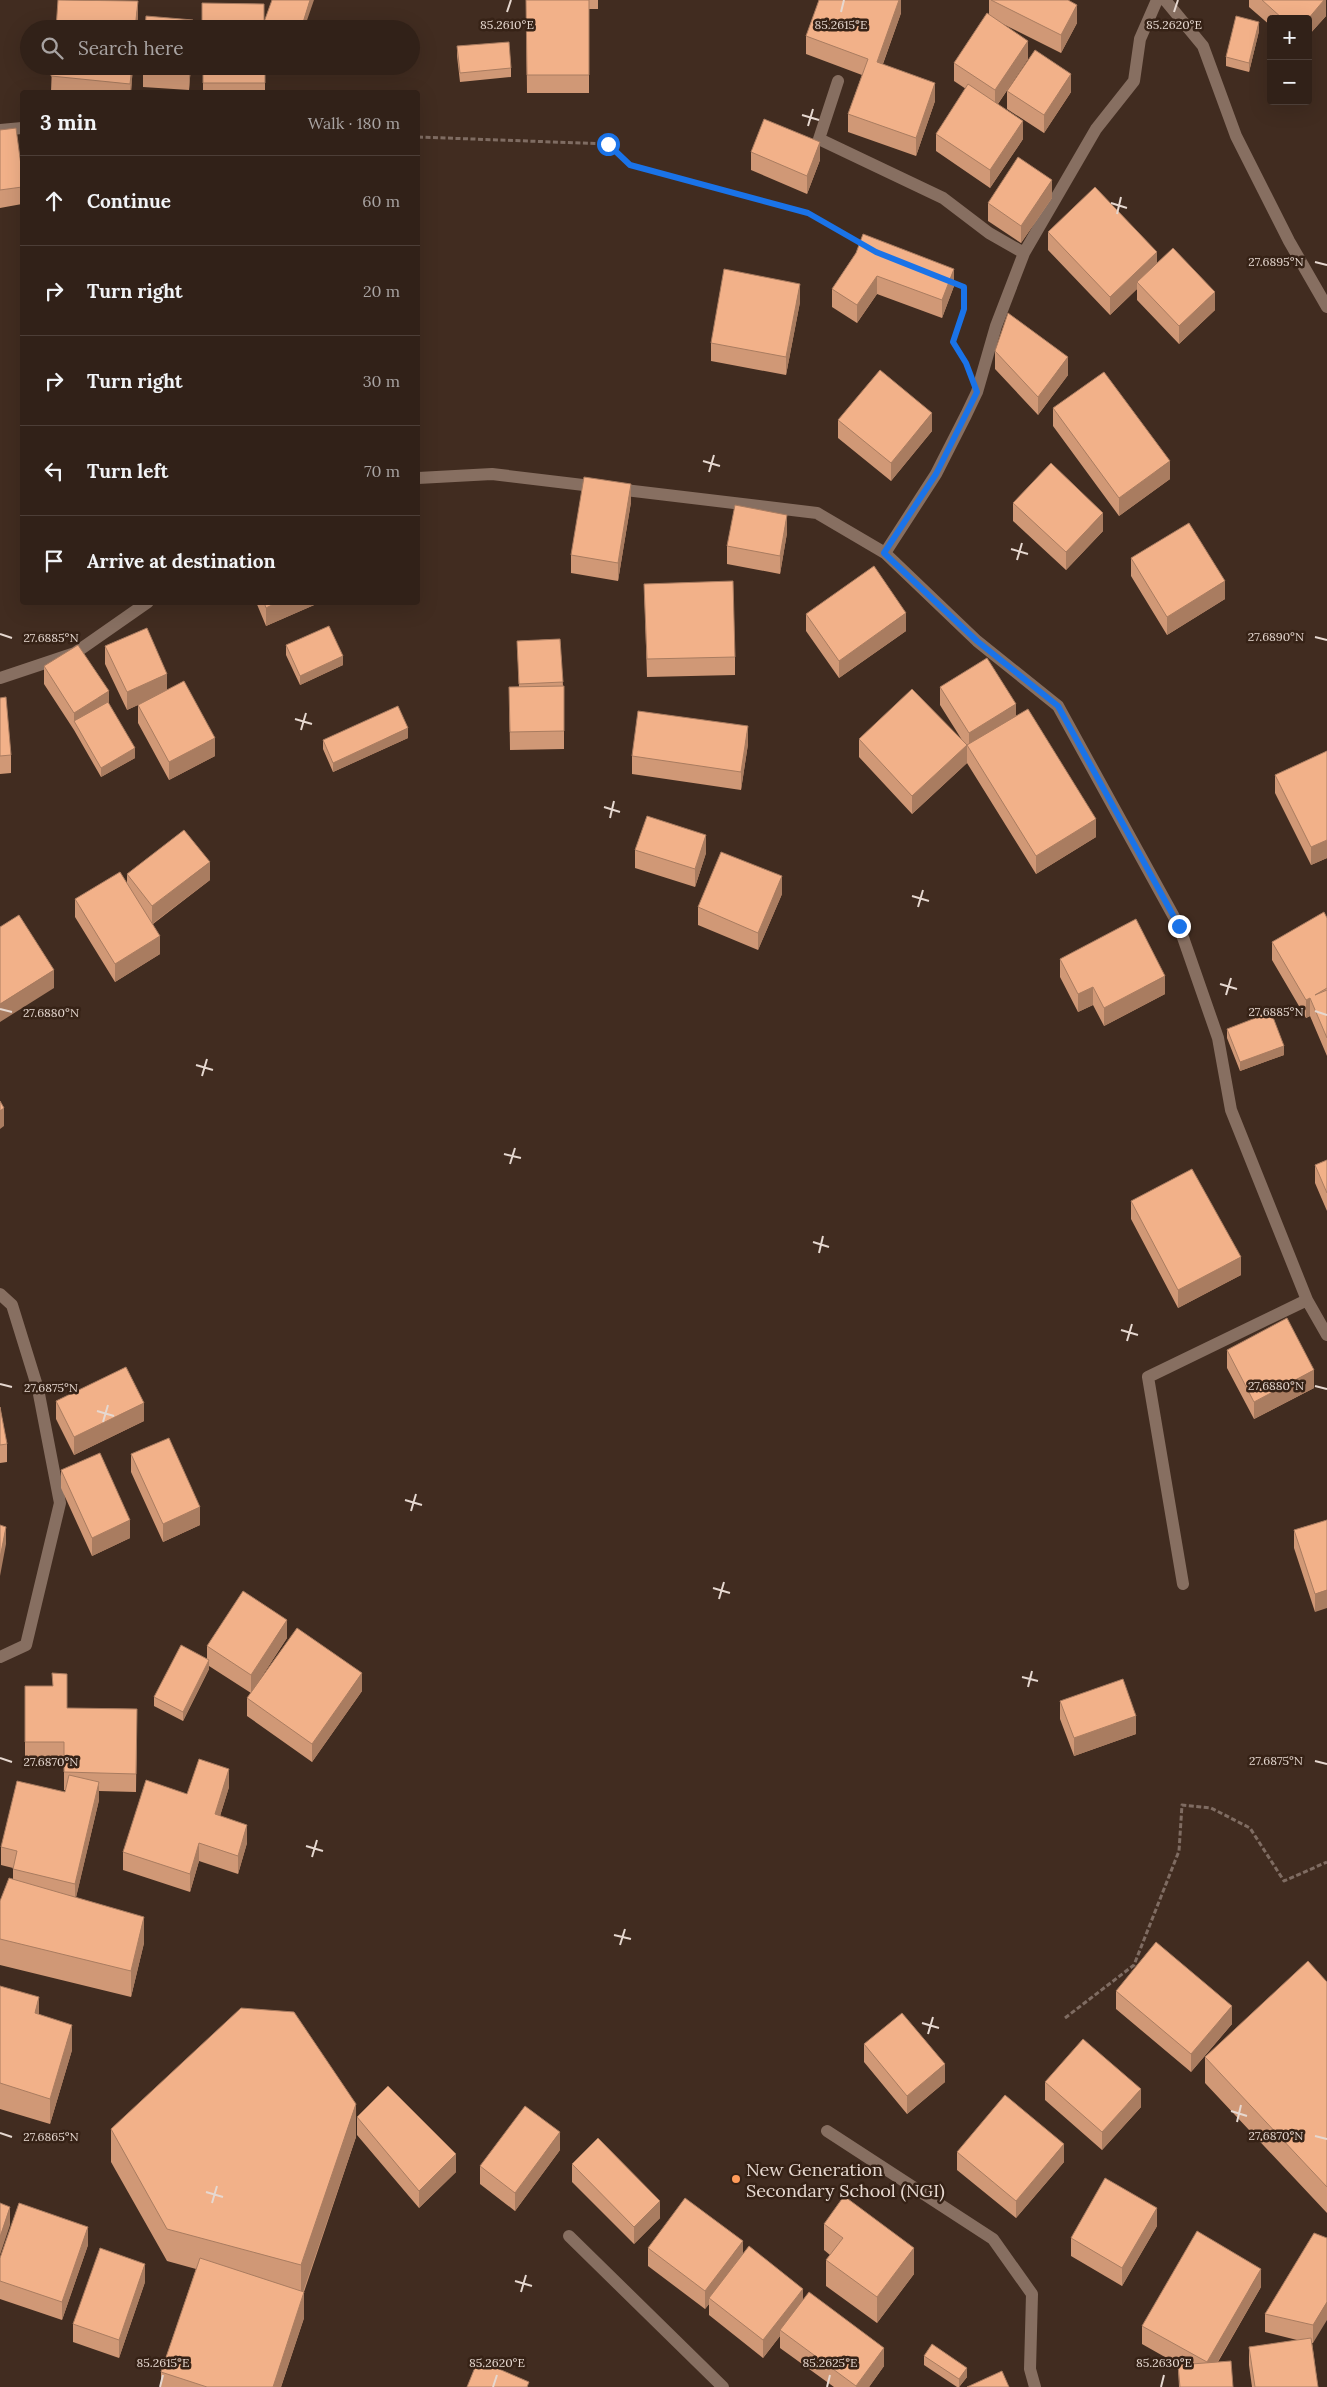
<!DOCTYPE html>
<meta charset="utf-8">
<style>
:root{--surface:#312118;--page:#392921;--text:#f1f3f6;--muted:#a8a3a2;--line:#4c3e37}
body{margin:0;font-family:Lora,serif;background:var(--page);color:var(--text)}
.controls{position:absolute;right:15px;top:15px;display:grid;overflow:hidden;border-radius:5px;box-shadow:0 5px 20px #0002}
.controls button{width:45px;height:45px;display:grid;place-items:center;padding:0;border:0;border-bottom:1px solid var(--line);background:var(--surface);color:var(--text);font:25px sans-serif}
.stop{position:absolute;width:15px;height:15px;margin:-11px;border:4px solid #1a73e8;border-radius:50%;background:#fff}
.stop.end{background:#1a73e8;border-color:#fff;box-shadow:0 1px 5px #0008}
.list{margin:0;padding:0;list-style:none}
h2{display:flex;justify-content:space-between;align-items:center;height:65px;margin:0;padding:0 20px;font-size:21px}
h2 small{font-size:16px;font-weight:400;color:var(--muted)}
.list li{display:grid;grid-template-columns:32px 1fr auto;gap:15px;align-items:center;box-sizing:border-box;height:90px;padding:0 20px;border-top:1px solid var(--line)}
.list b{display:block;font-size:19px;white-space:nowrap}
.list em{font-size:16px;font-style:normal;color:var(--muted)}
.icon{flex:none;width:28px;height:28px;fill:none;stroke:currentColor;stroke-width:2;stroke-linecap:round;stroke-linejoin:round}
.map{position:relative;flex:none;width:1327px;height:2387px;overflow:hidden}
.search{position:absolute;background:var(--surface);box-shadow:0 5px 20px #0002;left:20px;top:20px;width:400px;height:55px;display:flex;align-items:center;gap:12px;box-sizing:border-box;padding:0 18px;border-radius:28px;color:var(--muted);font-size:19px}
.panel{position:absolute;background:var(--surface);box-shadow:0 5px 20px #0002;left:20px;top:90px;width:400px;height:515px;border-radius:5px}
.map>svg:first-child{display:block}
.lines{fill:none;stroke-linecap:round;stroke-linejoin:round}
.path{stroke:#7f6c62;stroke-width:3;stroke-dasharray:5 2.5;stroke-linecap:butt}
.minor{stroke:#876f61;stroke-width:12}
.wall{fill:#d09876}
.shaded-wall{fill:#a97c60}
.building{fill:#f2b189;stroke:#a97c60}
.route{stroke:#1a73e8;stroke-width:6}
.ticks{fill:none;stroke:#e6d8d0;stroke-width:2}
.poi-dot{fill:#ff9b5a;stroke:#362216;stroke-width:2}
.labels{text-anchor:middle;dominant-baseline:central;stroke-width:5;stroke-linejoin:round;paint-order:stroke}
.poi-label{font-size:18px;fill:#e6d8d0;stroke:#362216;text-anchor:start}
.ticks-label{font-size:12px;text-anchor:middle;fill:#e6d8d0;stroke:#362216;stroke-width:5;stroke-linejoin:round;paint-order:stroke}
</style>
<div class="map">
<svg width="1327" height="2387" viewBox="0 0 1327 2387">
<rect width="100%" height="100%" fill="#412c20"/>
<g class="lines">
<!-- path -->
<path class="path" d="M418,137L608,144L629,165L808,213L861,244
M952,282L963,287L964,309L953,342L958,350
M1065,2018L1134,1965L1179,1851L1182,1805L1211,1808L1250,1828L1284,1881L1327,1862"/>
<!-- minor -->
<path class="minor" d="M1165,0L1203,46L1236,136L1289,241L1327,307
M838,81L819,139L943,198L989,233L1024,253
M0,130L22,128
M418,478L492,474L817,513L885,553L977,641L1058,706L1179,926L1218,1038L1231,1110L1307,1300L1327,1335
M885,553L936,474L966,415L977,392L996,326L1024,253L1096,129L1134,81L1140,39L1157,0
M0,678L75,653L148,602
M0,1294L12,1305L38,1389L60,1503L26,1645L0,1657
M1183,1584L1148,1377L1307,1300
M827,2131L993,2239L1032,2294L1030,2369L1035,2387
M569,2236L723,2387"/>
</g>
<!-- wall -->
<path class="wall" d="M526,0H598V9H589V93H527Z
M901,0V13L883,64L935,101L916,156L848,132V114L862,75L806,54V36Z
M989,0H1068L1077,23L1061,53L1003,24L1028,59L998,104L1023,139L990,188L936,151V134L966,89L954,81V63L989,14Z
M1249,0H1326V16L1308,36V19H1271V26L1249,7Z
M264,22L304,29H202Z
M1259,31L1249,72L1226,66V57Z
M457,46L511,68V77L460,82L457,56Z
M52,66H133L131,92H51Z
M143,66H191L189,90L143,87Z
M203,66H265V92H203Z
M1007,91L1071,92L1044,133L1007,109Z
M0,130L22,173V204L0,208Z
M751,152L820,160L807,194L751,170Z
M1052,198L1021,243L988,221V203Z
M1048,232L1157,263L1215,310L1179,344L1137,300V289L1110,315L1048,250Z
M856,253L954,286L942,318L877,294L857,323L832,307V289Z
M800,302L786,375L711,361V343Z
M995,351L1068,375L1038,415L995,369Z
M1053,408L1170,479L1119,516L1053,426Z
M838,420L932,431L891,481L838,438Z
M631,502L618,581L571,573V555Z
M1013,503L1103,531L1066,570L1013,521Z
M787,533L780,574L727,564V546Z
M1131,558L1225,599L1167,635L1131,576Z
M644,584L735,657V675L647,677Z
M256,602H321L266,626Z
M806,614L906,631L839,678L806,631Z
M560,639L563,686H564V749L510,750L509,687H519L517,641Z
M286,645L343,665L300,685L286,655Z
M105,646L167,690L215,756L169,780L138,723V705L142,703L127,710L105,664Z
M44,666L109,704L135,758L101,777L74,730L44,684Z
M940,687L1016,715L1096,837L1036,874L967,763L912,814L859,757V739L962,740L940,705Z
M0,698L11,755V773L0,774Z
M408,738L333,772L323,749V740Z
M748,744L741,790L632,774V756Z
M1327,751V858L1311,865L1275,793V775Z
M635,850L706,853L695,887L635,868Z
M127,874L210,880L153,924L160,954L115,982L75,917V899L127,883Z
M782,894L758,950L698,925V907Z
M1327,918V1056L1310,1016L1306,1018L1272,960V942Z
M1060,959L1165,994L1104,1026L1093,1005L1078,1012L1060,977Z
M1227,1029L1284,1055L1240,1071L1227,1038Z
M1327,1160V1211L1315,1183V1165Z
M1131,1201L1241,1275L1178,1308L1131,1219Z
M1227,1350L1314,1388L1254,1419L1227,1368Z
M56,1401L144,1421L74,1455L56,1419Z
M0,1407L7,1444V1462L0,1463Z
M131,1454L200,1525L163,1542L131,1472Z
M61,1470L130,1538L92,1556L61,1488Z
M1327,1520L1315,1612L1294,1548V1530Z
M287,1638L251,1693L209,1666V1669L183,1721L154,1706V1697L207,1659V1646Z
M25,1686L67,1708L137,1709L136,1792L99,1791V1800L76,1897L144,1943L131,1997L0,1965V1901L13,1879V1868L1,1865V1847L65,1792V1790H64V1760H25Z
M362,1691L312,1762L247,1716V1698Z
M1060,1701L1136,1734L1074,1756L1060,1719Z
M229,1787L220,1816L247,1843L238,1874L199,1861L190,1892L123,1870V1852L187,1794Z
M1327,1982V2213L1205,2083V2057Z
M0,1986L39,2015L72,2050L50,2124L0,2109Z
M1116,1991L1232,2024L1191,2072L1116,2009Z
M864,2044L945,2082L907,2114L864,2062Z
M1045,2082L1141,2107L1102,2150L1045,2100Z
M357,2117L456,2172L419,2208L357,2135Z
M111,2129L356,2137L304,2292V2318L281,2387H161V2372L196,2269L167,2261L111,2162Z
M560,2150L515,2211L480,2184V2166Z
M957,2152L1064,2162L1016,2218L957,2170Z
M572,2164L660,2218L634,2244L572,2182Z
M824,2224L914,2274L877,2323L826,2286V2260L830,2255L824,2250Z
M1157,2226L1122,2286L1071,2256V2238Z
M1327,2238L1313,2343H1312L1318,2387H1252L1249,2365V2347L1297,2340L1265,2332V2314Z
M88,2245L62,2320L0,2299V2258Z
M648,2248L743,2255L803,2299L884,2366L869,2387H834L780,2348V2336L763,2358L709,2315V2304L705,2309L648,2266Z
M145,2282L119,2358L73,2342V2324Z
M1261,2287L1218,2362L1233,2387H1179L1178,2365H1179L1142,2344V2326Z
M924,2356L967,2377L959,2387H957L924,2365Z"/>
<!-- shaded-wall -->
<path class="shaded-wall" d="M310,0H314L304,29H301Z
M899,0H901V13L877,80V62Z
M1324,0H1326V16L1308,36V19Z
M138,1V19L137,29H135Z
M1077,5V23L1061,53V35Z
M1259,22V31L1249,72V63Z
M1028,41V59L995,108V90Z
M132,66H133L131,92H130Z
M190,66H191L189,90V72Z
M1071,74V92L1044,133V115Z
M935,83V101L916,156V138Z
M1023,121V139L990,188V170Z
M820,142V160L807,194V176Z
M1052,180V198L1021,243V226Z
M1157,252V270L1137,282V289L1110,315V297Z
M954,269V286L942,318V300Z
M877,276V294L857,323V305Z
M800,284V302L786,375V357Z
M1215,292V310L1179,344V326Z
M1068,357V375L1038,415V397Z
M932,413V431L891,481V463Z
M1170,461V479L1119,516V498Z
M631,484V502L618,581V563Z
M1103,513V531L1066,570V552Z
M787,515V533L780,574V556Z
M1225,581V599L1167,635V617Z
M278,602H321L266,626V608Z
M906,613V631L839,678V661Z
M343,656V665L300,685V676Z
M167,674V692L127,710V692Z
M109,691V709L74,721V713Z
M1016,704V722L969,748V733Z
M748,726V744L741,790V772Z
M408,728V738L333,772V763Z
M215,738V756L169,780V762Z
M967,745V763L912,814V796Z
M135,748V758L101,777V768Z
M1096,819V837L1036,874V856Z
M706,835V853L695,887V869Z
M1327,840V858L1311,865V847Z
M210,862V880L152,924V906Z
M782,876V894L758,950V933Z
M160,936V954L115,982V964Z
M54,970V988L0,1022V1004Z
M1165,976V994L1104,1026V1008Z
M1093,987V1005L1078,1012V994Z
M1310,998V1016L1306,1018V1000Z
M1284,1046V1055L1240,1071V1062Z
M4,1108V1126L0,1129V1111Z
M1241,1257V1275L1178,1308V1290Z
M1314,1370V1388L1254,1419V1402Z
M144,1403V1421L74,1455V1437Z
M200,1507V1525L163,1542V1524Z
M130,1520V1538L92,1556V1538Z
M6,1527V1544L0,1576V1558Z
M1327,1590V1608L1315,1612V1594Z
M287,1620V1638L251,1693V1675Z
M209,1660V1669L183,1721V1712Z
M362,1673V1691L312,1762V1744Z
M1136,1716V1734L1074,1756V1738Z
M229,1769V1787L215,1832V1814Z
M99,1782V1800L75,1902V1884Z
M247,1825V1843L238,1874V1856Z
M199,1843V1861L190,1892V1874Z
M144,1917V1943L131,1997V1971Z
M39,1997V2023L35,2013Z
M1232,2006V2024L1191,2072V2054Z
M72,2025V2050L50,2124V2099Z
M945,2064V2082L907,2114V2096Z
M1141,2089V2107L1102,2150V2132Z
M356,2104V2137L301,2298V2265Z
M560,2132V2150L515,2211V2193Z
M1064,2144V2162L1016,2218V2201Z
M456,2154V2172L419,2208V2191Z
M660,2201V2218L634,2244V2227Z
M10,2207V2225L0,2255V2237Z
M1157,2208V2226L1122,2286V2268Z
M88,2227V2245L62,2320V2302Z
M743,2241V2259L709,2298V2304L705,2309V2291Z
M914,2248V2274L877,2323V2297Z
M145,2264V2282L119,2358V2340Z
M1261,2269V2287L1207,2380V2362Z
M803,2289V2307L780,2330V2336L763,2358V2340Z
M304,2292V2318L281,2387H273Z
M1327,2302V2320L1313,2343V2325Z
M884,2348V2366L869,2387H856V2386Z
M967,2368V2377L959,2387V2379Z"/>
<!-- building -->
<path class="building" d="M58,0L138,1L135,29H56Z
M272,0H310L301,29H283L264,22Z
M526,0H589V75H527Z
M819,0H899L877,62L935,83L916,138L848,114L868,59L806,36Z
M991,0H1068L1077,5L1061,35Z
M1262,0H1324L1308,19H1283Z
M202,3L264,4V29H202Z
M987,13L1028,41L995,90L954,63Z
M146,16L193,20L192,29H145Z
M1236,16L1259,22L1249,63L1226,57Z
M509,42L511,68L460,73L457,46Z
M1035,50L1071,74L1044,115L1007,91Z
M52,66H132L130,84L51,76Z
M143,66H190L189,72L143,69Z
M203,66H265V83H203Z
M968,84L1023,121L990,170L936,134Z
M764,119L820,142L807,176L751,152Z
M16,128L22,173V187L0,190V130Z
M1018,157L1052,180L1021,226L988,203Z
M1095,187L1157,252L1110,297L1048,232Z
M863,234L954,269L942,300L877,276L857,305L832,289L856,253Z
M1173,248L1215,292L1179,326L1137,282Z
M724,269L800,284L786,357L711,343Z
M1008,313L1068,357L1038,397L995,351Z
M880,370L932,413L891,463L838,420Z
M1104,372L1170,461L1119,498L1053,408Z
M1051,463L1103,513L1066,552L1013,503Z
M584,477L631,484L618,563L571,555Z
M735,505L787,515L780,556L727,546Z
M1189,523L1225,581L1167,617L1131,558Z
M874,566L906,613L839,661L806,614Z
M733,581L735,657L647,659L644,584Z
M264,602H278L266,608Z
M329,626L343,656L300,676L286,645Z
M147,628L167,674L127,692L105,646Z
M560,639L563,682L519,684L517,641Z
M78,645L109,691L74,713L44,666Z
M987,658L1016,704L969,733L940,687Z
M184,681L215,738L169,762L138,705Z
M564,686V731L510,732L509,687Z
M912,689L967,745L912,796L859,739Z
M6,697L11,755L0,756V698Z
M108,702L135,748L101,768L74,721Z
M398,706L408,728L333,763L323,740Z
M1028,709L1096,819L1036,856L967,745Z
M638,711L748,726L741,772L632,756Z
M1327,751V840L1311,847L1275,775Z
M647,816L706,835L695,869L635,850Z
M184,830L210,862L152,906L127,874Z
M721,852L782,876L758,933L698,907Z
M120,872L160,936L115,964L75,899Z
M1324,912L1327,918V988L1315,995L1327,990V1038L1310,998L1306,1000L1272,942Z
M19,915L54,970L0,1004V927Z
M1136,919L1165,976L1104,1008L1093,987L1078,994L1060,959Z
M1271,1012L1284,1046L1240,1062L1227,1029Z
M0,1101L4,1108L0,1111Z
M1327,1160V1193L1315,1165Z
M1192,1169L1241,1257L1178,1290L1131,1201Z
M1287,1318L1314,1370L1254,1402L1227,1350Z
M126,1367L144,1403L74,1437L56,1401Z
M0,1407L7,1444L0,1445Z
M169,1438L200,1507L163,1524L131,1454Z
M100,1453L130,1520L92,1538L61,1470Z
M1327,1520V1590L1315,1594L1294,1530Z
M0,1525L6,1527L0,1558Z
M243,1591L287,1620L251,1675L207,1646Z
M297,1628L362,1673L312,1744L247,1698Z
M181,1645L209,1660L183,1712L154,1697Z
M52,1673L67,1674V1708L137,1709L136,1774L64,1772V1742H25V1686H53Z
M1123,1679L1136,1716L1074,1738L1060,1701Z
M199,1759L229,1769L215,1814L247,1825L238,1856L199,1843L190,1874L123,1852L146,1780L187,1794Z
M69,1775L99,1782L75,1884L13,1869L17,1851L1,1847L17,1781L65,1792Z
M9,1878L144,1917L131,1971L0,1939V1901Z
M1156,1942L1232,2006L1191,2054L1116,1991Z
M1308,1961L1327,1982V2187L1205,2057Z
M0,1986L39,1997L35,2013L72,2025L50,2099L0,2083Z
M241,2008L294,2012L356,2104L301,2265L167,2229L111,2129Z
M902,2013L945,2064L907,2096L864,2044Z
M1083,2039L1141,2089L1102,2132L1045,2082Z
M388,2086L456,2154L419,2191L357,2117Z
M1005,2095L1064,2144L1016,2201L957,2152Z
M525,2106L560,2132L515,2193L480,2166Z
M598,2138L660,2201L634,2227L572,2164Z
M1105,2178L1157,2208L1122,2268L1071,2238Z
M844,2196L914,2248L877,2297L826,2260L843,2238L824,2224Z
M685,2198L743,2241L705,2291L648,2248Z
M0,2203L10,2207L0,2237Z
M19,2203L88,2227L62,2302L0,2281V2258Z
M1197,2231L1261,2269L1207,2362L1142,2326Z
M1314,2233L1327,2238V2302L1313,2325L1265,2314Z
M749,2246L803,2289L763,2340L709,2298Z
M100,2248L145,2264L119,2340L73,2324Z
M200,2258L304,2292L273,2387H207L161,2372Z
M809,2292L884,2348L856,2386L780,2330Z
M1311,2338L1318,2387H1255L1249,2347Z
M932,2344L967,2368L959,2379L924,2356Z
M478,2360L529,2382L527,2387H467Z
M1231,2361L1233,2387H1180L1178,2365Z
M1002,2371L1009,2387H967Z"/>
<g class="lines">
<!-- route -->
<path class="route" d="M608,144L630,165L808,213L876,252L964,287V309L953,342L966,363L977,392L936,474L884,553L977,641L1058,706L1179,926"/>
</g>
<!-- ticks -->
<path class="ticks" d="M507,12L511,0M841,12L844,0M1174,12L1178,0M802,115L819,120M808,126L813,109M1111,203L1127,208M1117,214L1121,197M1315,262L1327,265M703,461L720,466M709,472L714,455M1011,549L1028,554M1017,560L1022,543M0,634L12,638M1315,637L1327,640M295,719L312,724M301,730L306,713M604,807L620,812M610,818L614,801M912,896L929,901M918,907L923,890M1220,984L1237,989M1226,995L1231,978M0,1009L12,1012M1315,1011L1327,1015M196,1065L213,1070M202,1076L207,1059M504,1154L521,1158M510,1164L515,1148M813,1242L829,1247M819,1253L823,1236M1121,1330L1138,1335M1127,1341L1132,1324M0,1384L12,1387M1315,1386L1327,1389M97,1411L114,1416M103,1422L108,1405M405,1500L422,1505M411,1511L416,1494M713,1588L730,1593M719,1599L724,1582M1022,1677L1038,1681M1028,1687L1032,1671M0,1758L12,1762M1315,1761L1327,1764M306,1846L323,1851M312,1857L317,1840M614,1935L631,1939M620,1945L625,1929M922,2023L939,2028M928,2034L933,2017M1231,2111L1247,2116M1237,2122L1241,2105M0,2133L12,2137M1315,2136L1327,2139M206,2192L223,2197M212,2203L217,2186M515,2281L532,2286M521,2292L526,2275M160,2387L163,2375M493,2387L497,2375M827,2387L830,2375M1161,2387L1164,2375"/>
<!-- markers -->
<circle class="poi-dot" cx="736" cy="2179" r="5"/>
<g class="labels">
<!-- poi labels -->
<g class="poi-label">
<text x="746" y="2169">New Generation<tspan x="746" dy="21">Secondary School (NGI)</tspan></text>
</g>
</g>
<g class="ticks-label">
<text x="507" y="29">85.2610°E</text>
<text x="841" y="29">85.2615°E</text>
<text x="1174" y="29">85.2620°E</text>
<text x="1276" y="266">27.6895°N</text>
<text x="1276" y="641">27.6890°N</text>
<text x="51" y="642">27.6885°N</text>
<text x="1276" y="1016">27.6885°N</text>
<text x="51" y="1017">27.6880°N</text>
<text x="1276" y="1390">27.6880°N</text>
<text x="51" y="1392">27.6875°N</text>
<text x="1276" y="1765">27.6875°N</text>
<text x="51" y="1766">27.6870°N</text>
<text x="1276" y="2140">27.6870°N</text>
<text x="51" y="2141">27.6865°N</text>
<text x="163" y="2367">85.2615°E</text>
<text x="497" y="2367">85.2620°E</text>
<text x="830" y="2367">85.2625°E</text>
<text x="1164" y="2367">85.2630°E</text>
</g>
</svg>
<div class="controls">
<button>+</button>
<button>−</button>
</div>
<div class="stop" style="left:608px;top:144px"></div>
<div class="stop end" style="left:1179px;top:926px"></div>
<div class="search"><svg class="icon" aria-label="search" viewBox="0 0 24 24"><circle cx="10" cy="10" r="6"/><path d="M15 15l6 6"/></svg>Search here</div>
<section class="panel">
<h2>3 min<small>Walk · 180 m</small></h2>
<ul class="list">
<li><svg class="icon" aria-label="ahead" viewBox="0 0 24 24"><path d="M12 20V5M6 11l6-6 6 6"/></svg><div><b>Continue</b></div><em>60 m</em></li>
<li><svg class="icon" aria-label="right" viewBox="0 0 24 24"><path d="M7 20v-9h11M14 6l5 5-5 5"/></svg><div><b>Turn right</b></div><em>20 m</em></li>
<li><svg class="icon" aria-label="right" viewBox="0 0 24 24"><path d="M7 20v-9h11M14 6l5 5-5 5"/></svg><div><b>Turn right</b></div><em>30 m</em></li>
<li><svg class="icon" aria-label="left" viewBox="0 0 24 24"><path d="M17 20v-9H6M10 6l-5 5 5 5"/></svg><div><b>Turn left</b></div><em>70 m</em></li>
<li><svg class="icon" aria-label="arrive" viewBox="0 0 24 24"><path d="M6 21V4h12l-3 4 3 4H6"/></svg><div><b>Arrive at destination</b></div></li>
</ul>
</section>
</div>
